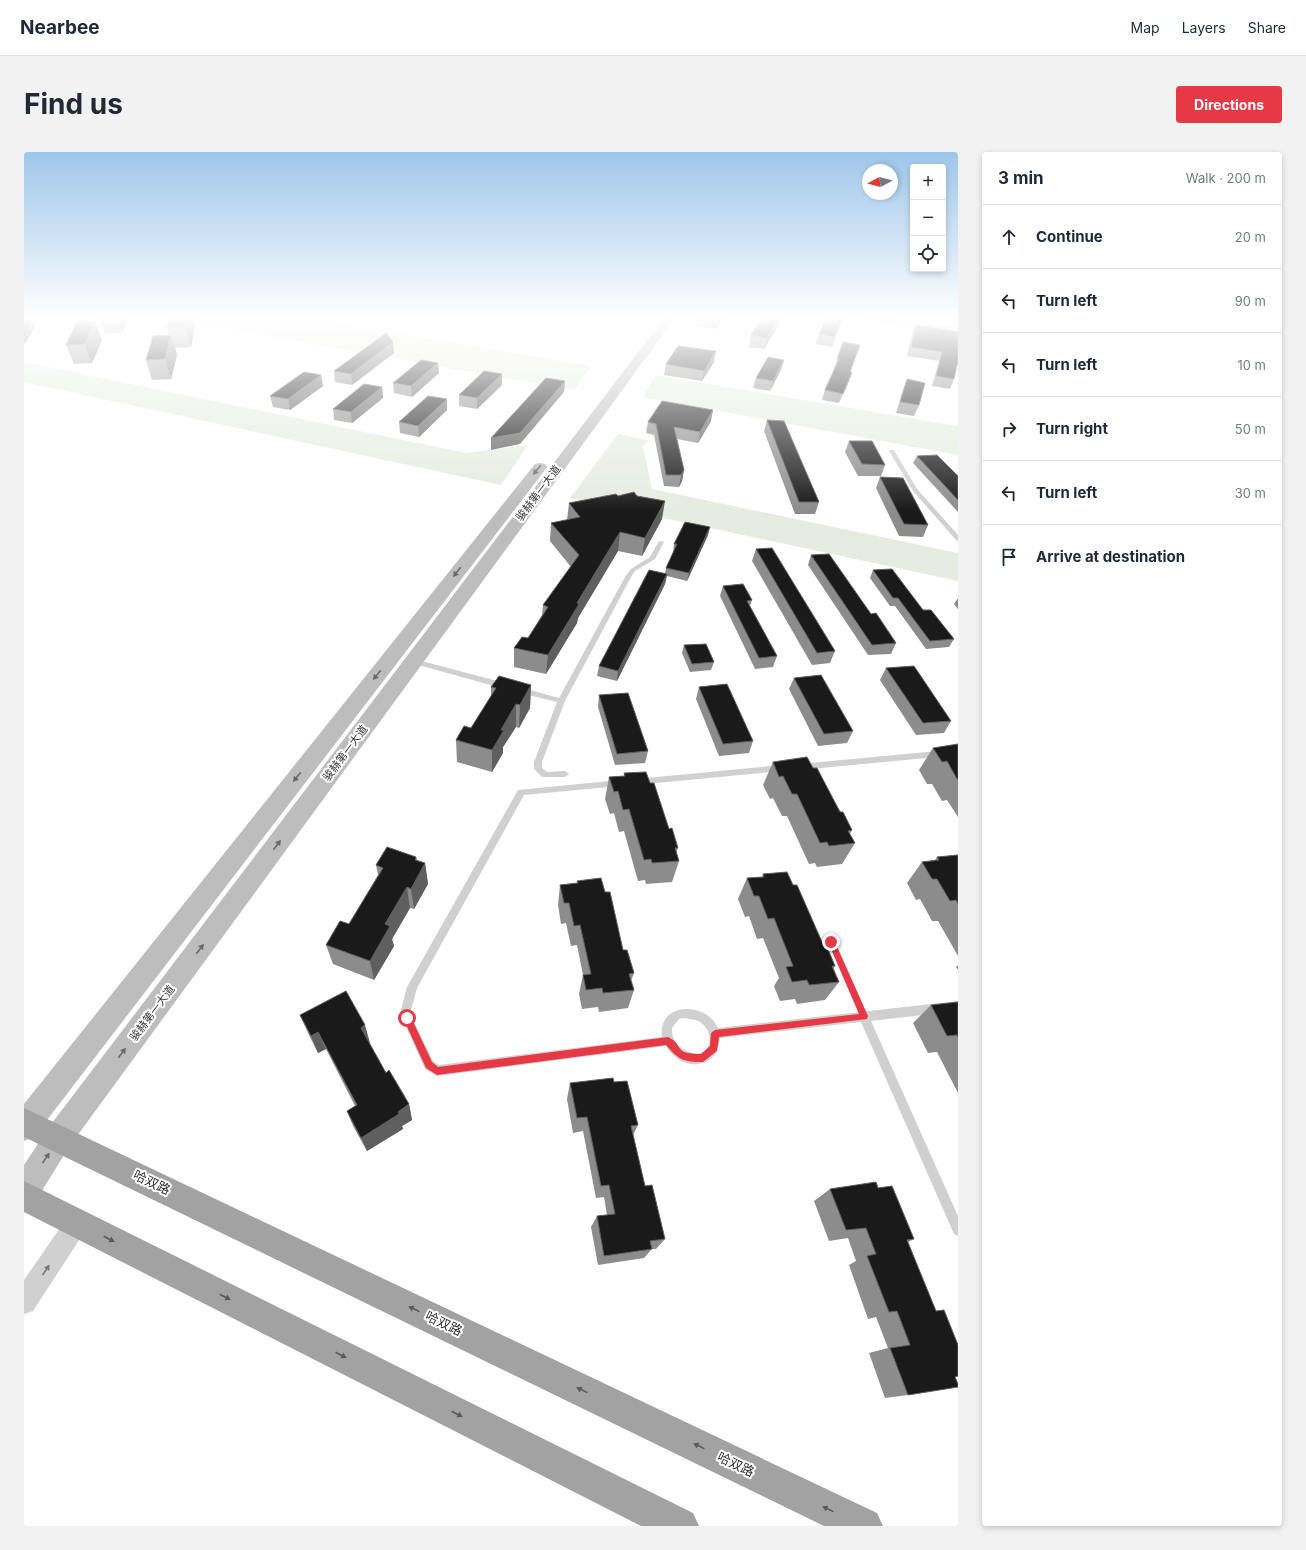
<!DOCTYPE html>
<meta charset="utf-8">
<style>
:root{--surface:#fff;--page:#f2f2f3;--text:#1f2937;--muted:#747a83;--line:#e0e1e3;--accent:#e63946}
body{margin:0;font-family:Inter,"Noto Sans SC",sans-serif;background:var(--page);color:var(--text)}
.controls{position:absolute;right:12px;top:12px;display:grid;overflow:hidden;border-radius:4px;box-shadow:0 2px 6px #0003}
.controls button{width:36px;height:36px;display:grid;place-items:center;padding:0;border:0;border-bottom:1px solid var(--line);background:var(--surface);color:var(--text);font:20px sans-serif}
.compass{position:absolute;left:838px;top:12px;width:36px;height:36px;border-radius:50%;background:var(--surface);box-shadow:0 2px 6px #0003;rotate:263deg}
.stop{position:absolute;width:12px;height:12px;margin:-9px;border:3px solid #e63946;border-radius:50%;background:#fff}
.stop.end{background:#e63946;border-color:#fff;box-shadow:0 1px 4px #0008}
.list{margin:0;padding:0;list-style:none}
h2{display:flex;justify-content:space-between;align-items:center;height:52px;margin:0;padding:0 16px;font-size:17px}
h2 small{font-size:13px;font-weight:400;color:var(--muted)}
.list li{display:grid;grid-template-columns:26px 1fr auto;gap:12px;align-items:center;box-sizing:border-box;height:64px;padding:0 16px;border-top:1px solid var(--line)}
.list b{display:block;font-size:15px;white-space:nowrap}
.list em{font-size:13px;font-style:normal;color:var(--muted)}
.icon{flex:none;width:22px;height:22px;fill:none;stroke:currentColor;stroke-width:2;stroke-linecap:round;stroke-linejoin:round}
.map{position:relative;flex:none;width:934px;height:1374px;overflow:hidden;border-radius:4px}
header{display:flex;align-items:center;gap:24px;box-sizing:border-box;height:56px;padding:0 20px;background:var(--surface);border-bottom:1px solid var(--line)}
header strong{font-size:19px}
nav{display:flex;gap:22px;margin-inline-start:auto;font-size:14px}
.intro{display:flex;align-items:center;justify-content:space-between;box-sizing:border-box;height:96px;padding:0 24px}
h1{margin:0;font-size:28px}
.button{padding:10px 18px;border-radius:4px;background:var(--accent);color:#fff;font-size:14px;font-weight:700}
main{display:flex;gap:24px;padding:0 24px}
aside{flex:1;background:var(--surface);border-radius:4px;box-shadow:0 2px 6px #0003}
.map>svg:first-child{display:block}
.green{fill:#e6ecdf}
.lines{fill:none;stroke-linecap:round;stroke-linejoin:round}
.path{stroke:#cdcdcd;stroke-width:3;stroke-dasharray:2.5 2.5;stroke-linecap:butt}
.service{fill:#d0d0d0;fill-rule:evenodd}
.minor{fill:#d0d0d0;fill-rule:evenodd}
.tertiary{fill:#d0d0d0;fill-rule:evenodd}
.secondary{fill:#bdbdbd;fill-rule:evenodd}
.trunk{fill:#a2a2a2;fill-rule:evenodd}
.wall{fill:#8c8c8c}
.shaded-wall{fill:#5f5f5f}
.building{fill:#1a1a1a;stroke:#5f5f5f}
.oneway{fill:#6a6a6a}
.oneway2{fill:#5a5a5a}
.oneway3{fill:#7a7a7a}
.route{fill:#e63946}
.labels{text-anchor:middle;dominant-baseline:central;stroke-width:4;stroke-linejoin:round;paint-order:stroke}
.street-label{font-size:11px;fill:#333;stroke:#fff}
.near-street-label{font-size:13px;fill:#333;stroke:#fff}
</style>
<header>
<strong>Nearbee</strong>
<nav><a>Map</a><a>Layers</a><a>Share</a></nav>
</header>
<div class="intro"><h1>Find us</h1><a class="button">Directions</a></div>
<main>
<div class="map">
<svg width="934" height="1374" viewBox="0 0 934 1374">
<rect width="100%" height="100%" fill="#fff"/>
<!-- green -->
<path class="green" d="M141,166H287L567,214L550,238Z
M0,210L442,301L504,293L477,333L0,230Z
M632,223L934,274V303L619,245Z
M594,282L624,288L619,295L628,337L934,401V429L546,346Z"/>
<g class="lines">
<!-- path -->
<path class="path" d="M807,790L835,853"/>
<!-- service -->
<path class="service" d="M866,298H870L893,337L934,383V389L932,388L889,339L865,299Z
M635,389L640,390L631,407L611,419L607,425L541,549L518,610V616L523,620L541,619L545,622L541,625H518L510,617V610L533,550L492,540L491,538L495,535L535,546L601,425L607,417L626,405Z
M387,507H390L481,531L485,534L481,537L387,511Z
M934,597V603L776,618L772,615L776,612Z
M757,613L761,616L757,619L612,633L608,630L612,627Z
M596,628L600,631L596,634L500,643L393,836L387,858L388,866L409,909L415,913L638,885C633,850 682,849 694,876L934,849V859L847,869L934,1064V1084L930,1082L837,870L696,886C693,919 657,920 642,894L413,924L401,917L378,866L377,858L383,835L494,638ZM659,866C664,867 670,867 674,869C695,879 686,914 659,897C650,892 648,885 648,876L655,867Z"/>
<!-- minor -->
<path class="minor" d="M53,1059L61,1063L65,1071L61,1079L9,1159L0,1162V1128L45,1063Z"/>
<!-- tertiary -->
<path class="tertiary" d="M841,166H869L934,176V182L846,169Z"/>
<!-- secondary -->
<path class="secondary" d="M640,166H651L45,995L11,1050L0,1054V1013L25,975Z
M516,311L521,312L523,315L521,318L10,985L0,989V952L511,312Z"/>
<!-- trunk -->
<path class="trunk" d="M0,956L853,1361L859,1374H800L0,985Z
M0,1029L669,1361L675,1374H617L0,1060Z"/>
</g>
<!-- wall -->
<path class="wall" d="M75,166H104L98,181L81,182Z
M146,166H169L171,173L167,195L151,196L153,203L147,227L128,228L122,208L145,184L143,176Z
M674,166H699L692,177L673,174Z
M759,166L740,197L725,195L727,183Z
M819,166L808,195L792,192L795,182Z
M892,173L934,180L930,227L926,237L908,234L915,209L883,204L888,182Z
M78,188L68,211L50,212L42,193Z
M369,190L370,201L328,233L311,230L310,219Z
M819,190L826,220L825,229L815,251L798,248L801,238L811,216H810Z
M760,208L757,218L746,239L729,236L732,226Z
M690,210L678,229L640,223L642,212Z
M415,221L388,245L370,241L369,231Z
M478,222V233L453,257L435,254V243Z
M297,223L299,234L266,258L249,255L246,244Z
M883,227L895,253L890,264L872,261L879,238Z
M358,235L359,246L328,271L310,268L309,257Z
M423,247V258L395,285L376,281L375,270Z
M743,268L795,350L791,362H771L740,279Z
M687,269L674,291L653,287L660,318L658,329L655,335L640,334L630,283L622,281L624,270Z
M825,289L861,313L857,324H834L821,300Z
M893,304L934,324V360L889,311Z
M856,325L904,373L899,385L875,384L852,336Z
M594,344H613L638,367L618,404L594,399L554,466L553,471L522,522L490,515V496L504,486L518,463L519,453L547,415L526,389L527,371L543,368L545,351Z
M684,383L663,429L643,424L641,432L593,529L573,524L575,514L641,422L642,416L650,400H649L650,392Z
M732,397L811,499L806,511L788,513L728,409Z
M787,403L847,462L872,491L867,502L844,503L784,413Z
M849,418L930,487L925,495L902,497L871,454H866L846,426Z
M699,434L728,448L726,454L753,504L749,515L731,517L696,444Z
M934,446V457L930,452Z
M660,493L690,510L687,518L666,520L658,501Z
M862,516L927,569L920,581L892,583L856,528Z
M770,526L829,579L823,591L794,594L765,537Z
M507,533L506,556L495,576L492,575L479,595V601L468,620L433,610L432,588L447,576L467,545V535Z
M675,535L729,589L725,601L695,604L672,547Z
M575,543L624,599L621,611L591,613L574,555Z
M934,592V665L923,648L918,649L908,632H903L895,618L909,596Z
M749,610L789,616L828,678L826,682L831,691L818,712L793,715L791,711L785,712L763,664H758L749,646L746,647L739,633Z
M600,621L626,631L645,677L654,696L652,701L655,709L648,730L622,732L621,728L614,729L600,679L595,680L590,661L586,662L581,647L585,625L600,624Z
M934,703V804L914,769H908L896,747L892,748L883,731L898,710L911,708L913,705Z
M392,705L393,708L401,711L404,732L390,757L386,756L368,787L370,794L350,828L309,812L302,793L325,772L354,723L352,713Z
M739,722L769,733L798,790L811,814L809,817L815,830L801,848L773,852L771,847L756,849L750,834L755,826L739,786L733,787L725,764L721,765L714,747L723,726L738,725Z
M553,729L581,740L599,798L610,821L607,829L610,838L604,856L575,860L574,855L558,857L555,842L559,823L553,793L547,794L542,771L537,772L534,753L536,733L553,731Z
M934,813V818L932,815Z
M934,850V941L913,900L904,901L889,871L907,853Z
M276,863L346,891H345L362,921L385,952L388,968L378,974L379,977L343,999L329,974L323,959L331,954L302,897L294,901L284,881Z
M590,930L614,973L609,983L621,1034L641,1087L632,1097H628L620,1106L574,1113L567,1075L573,1064L583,1063L580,1045L572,1046L559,979L549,981L543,947L546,931Z
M854,1036L890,1087L884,1090L931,1225L884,1243L861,1246L845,1201L864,1196L852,1165L844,1167L825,1113L832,1109L824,1086L805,1089L790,1049L806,1037Z"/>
<!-- shaded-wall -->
<path class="shaded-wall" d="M93,166H104L98,181Z
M163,166H169L171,173L167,195L161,175Z
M694,166H699L692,177Z
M755,166H759L740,197L743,186Z
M8,168L11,175L1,192L0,190V182Z
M71,169L78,188L68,211L61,192Z
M147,183L153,203L147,227L141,207Z
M369,190L370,201L328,233L327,222Z
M692,199L690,210L678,229L680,219Z
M760,208L757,218L746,239L749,229Z
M414,211L415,221L388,245L387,234Z
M828,220L825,229L815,251L819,242Z
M478,222V233L453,257V246Z
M297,223L299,234L266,258L264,247Z
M541,229L540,240L496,292L467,298V286Z
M358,235L359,246L328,271L327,260Z
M423,247V258L395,285L394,274Z
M689,258L687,269L674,291L676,280Z
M660,318L658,329L655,335L657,323Z
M641,349L638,367L618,404L621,386Z
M686,375L684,383L663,429L665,421Z
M596,380L594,399L554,466L553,471L522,522L524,503L553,451Z
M643,422L641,432L593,529L594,519Z
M507,533L506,556L495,576L496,553Z
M492,552V575L479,595V601L468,620V598L477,578Z
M392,705L394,723L401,711L404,732L390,757L387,737L391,708Z
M383,735L386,756L368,787L370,794L350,828L346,809L361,772Z
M341,873L346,891L342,893L337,876Z
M294,880L302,897L294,901L287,884Z
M385,952L388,968L378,974L379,977L343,999L337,986L374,960Z"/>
<!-- building -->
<path class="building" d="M146,166H163L161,175L143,176Z
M738,166H755L743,186L727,183Z
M802,166H818L811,185L795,182Z
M8,168L0,182V169Z
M71,169L61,192L42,193L53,170Z
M892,173L934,180V209L930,227L912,224L918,200L887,195Z
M362,181L369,190L327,222L310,219Z
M147,183L141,207L122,208L129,184Z
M819,190L836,193L826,220H828L819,242L801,238L815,207H813Z
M654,194L692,199L680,219L642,212Z
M744,205L760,208L749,229L732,226Z
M397,208L414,211L387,234L369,231Z
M460,219L478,222L453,246L435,243Z
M280,220L297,223L264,247L246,244Z
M522,226L541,229L496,281L467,286Z
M883,227L901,231L895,253L876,250Z
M340,232L358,235L327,260L309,257Z
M404,244L423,247L394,274L375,270Z
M638,249L689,258L676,280L650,275L660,318L657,323H642L632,272L624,270Z
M743,268L760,269L795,350H775Z
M825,289H848L861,313L838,312Z
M913,303L934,324V348L893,304Z
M856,325L879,326L904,373L880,372Z
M610,340L613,344L641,349L621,386L596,380L553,451L555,452L524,503L490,496L498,485L504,486L524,455L519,453L555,403L527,371L556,365L545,351L592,342L594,344Z
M661,370L686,375L665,421L642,416L653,392H650Z
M748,396L811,499L793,501L732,397Z
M805,402L847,462L852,461L872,491L848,493L787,403Z
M868,417L899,458H907L930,487L906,489L874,446H869L849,418Z
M625,418L643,422L594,519L575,514Z
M719,432L728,448L723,449L753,504L735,506L699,434Z
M682,492L690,510L668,512L660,493Z
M890,514L927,569L899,571L862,516Z
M797,523L829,579L800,582L770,526Z
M475,524L507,533L496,553L492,552L477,578H480L468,598L432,588L440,574L447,576L472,536L467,535Z
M703,532L729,589L699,592L675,535Z
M604,541L624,599L593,602L575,543Z
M934,592V627H933L923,609L918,610L909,596Z
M783,605L789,616H793L816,660H819L828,678L824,679L831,691L805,694L803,690L796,691L773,642H768L759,624L755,625L749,610Z
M622,620L626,631H630L645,677L648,676L654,696H651L655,709L628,711L627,707L620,708L605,657L599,658L594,639L590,640L585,625L601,624L600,621Z
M363,695L392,705L391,708L401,711L387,737L383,735L361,772L366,774L346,809L302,793L316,769L325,772L359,716L352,713Z
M934,703V752L932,748L926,749L913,727H908L898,710L915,708L913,705Z
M763,720L769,733H773L798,790H801L811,814H808L815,830L785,833L783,828L768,830L762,815L769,814L750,766L744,767L735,744H730L723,726L740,725L739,722Z
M577,726L581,740H586L599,798H603L610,821L605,822L610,838L579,841L578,836L562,838L559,823L567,822L556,773L550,774L545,751H540L536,733L554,731L553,729Z
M322,839L341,873L337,876L362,921L365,918L385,952L374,960L375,962L337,986L323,959L333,953L294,880L287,884L276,863Z
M934,850V885L933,883L923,884L907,853Z
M589,926L590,930L603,929L614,973L607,974L621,1034L628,1033L641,1087L626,1089L628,1097L580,1104L573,1064L591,1062L585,1033L577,1034L563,965L553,966L546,931Z
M852,1030L854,1036L868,1034L890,1087L883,1088L912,1159L920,1158L934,1193V1224L931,1225L934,1232V1235L884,1243L866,1196L886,1193L873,1159L865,1160L843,1104L852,1102L842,1076L822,1078L806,1037Z"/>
<!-- one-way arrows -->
<defs><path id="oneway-solid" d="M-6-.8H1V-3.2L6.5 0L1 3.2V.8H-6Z"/></defs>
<g class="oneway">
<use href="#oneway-solid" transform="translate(513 318) rotate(129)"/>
<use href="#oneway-solid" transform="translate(433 420) rotate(128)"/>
<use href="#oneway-solid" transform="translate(353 523) rotate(128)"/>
<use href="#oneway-solid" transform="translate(273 625) rotate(128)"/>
<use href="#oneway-solid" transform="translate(253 693) rotate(-53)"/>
<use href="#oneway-solid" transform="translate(176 797) rotate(-53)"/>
<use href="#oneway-solid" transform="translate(98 901) rotate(-53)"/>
<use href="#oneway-solid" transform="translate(22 1006) rotate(-56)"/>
</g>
<g class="oneway2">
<use href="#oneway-solid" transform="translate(85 1087) rotate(27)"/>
<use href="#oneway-solid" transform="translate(201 1145) rotate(27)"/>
<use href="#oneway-solid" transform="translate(390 1157) rotate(-154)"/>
<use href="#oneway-solid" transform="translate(317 1203) rotate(27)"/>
<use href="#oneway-solid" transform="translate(558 1238) rotate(-154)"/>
<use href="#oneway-solid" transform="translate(433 1262) rotate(27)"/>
<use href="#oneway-solid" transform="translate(675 1294) rotate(-154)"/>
<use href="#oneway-solid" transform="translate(804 1357) rotate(-154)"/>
</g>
<use class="oneway3" href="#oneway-solid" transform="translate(22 1118) rotate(-56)"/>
<!-- sky -->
<linearGradient id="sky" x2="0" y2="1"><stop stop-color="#9ec6ea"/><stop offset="0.46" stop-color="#fff"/><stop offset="1" stop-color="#fff" stop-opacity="0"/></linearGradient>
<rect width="934" height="359" fill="url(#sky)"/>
<!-- route -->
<path class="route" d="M807,786L811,790L844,864L843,867L695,885L693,899L679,910C659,910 655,908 642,893L413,923L402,916L379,866L380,863H386L408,910L414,915L644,885C661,893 648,902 677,902L686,894L687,881L691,878L835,862L804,790Z"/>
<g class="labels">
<!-- street labels -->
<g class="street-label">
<text transform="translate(514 341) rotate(-53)">骏赫第一大道</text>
<text transform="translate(321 601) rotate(-53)">骏赫第一大道</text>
<text transform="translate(128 861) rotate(-53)">骏赫第一大道</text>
</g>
<!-- near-street labels -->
<g class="near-street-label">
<text transform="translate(128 1030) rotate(26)">哈双路</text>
<text transform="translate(420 1171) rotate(26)">哈双路</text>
<text transform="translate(712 1312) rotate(26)">哈双路</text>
</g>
</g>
</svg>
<div class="controls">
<button>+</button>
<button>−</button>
<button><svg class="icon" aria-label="locate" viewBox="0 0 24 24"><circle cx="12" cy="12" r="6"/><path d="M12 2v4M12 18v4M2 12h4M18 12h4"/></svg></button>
</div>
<svg class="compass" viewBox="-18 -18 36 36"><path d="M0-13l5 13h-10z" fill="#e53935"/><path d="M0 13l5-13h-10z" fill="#747a83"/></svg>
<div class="stop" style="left:383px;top:866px"></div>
<div class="stop end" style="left:807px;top:790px"></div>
</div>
<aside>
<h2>3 min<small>Walk · 200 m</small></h2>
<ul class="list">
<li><svg class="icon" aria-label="ahead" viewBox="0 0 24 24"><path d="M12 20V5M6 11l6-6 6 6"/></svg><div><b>Continue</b></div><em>20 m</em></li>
<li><svg class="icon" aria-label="left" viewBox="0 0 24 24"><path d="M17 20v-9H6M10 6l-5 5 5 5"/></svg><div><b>Turn left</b></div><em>90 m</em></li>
<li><svg class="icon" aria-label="left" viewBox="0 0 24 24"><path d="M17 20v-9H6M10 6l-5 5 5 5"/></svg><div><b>Turn left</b></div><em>10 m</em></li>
<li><svg class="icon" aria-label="right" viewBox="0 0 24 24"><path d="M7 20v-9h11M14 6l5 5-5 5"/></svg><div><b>Turn right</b></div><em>50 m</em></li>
<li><svg class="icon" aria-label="left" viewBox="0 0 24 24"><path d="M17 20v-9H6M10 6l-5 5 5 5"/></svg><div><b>Turn left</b></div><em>30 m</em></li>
<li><svg class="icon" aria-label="arrive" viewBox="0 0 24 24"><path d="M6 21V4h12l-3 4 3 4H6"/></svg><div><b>Arrive at destination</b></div></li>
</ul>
</aside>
</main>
